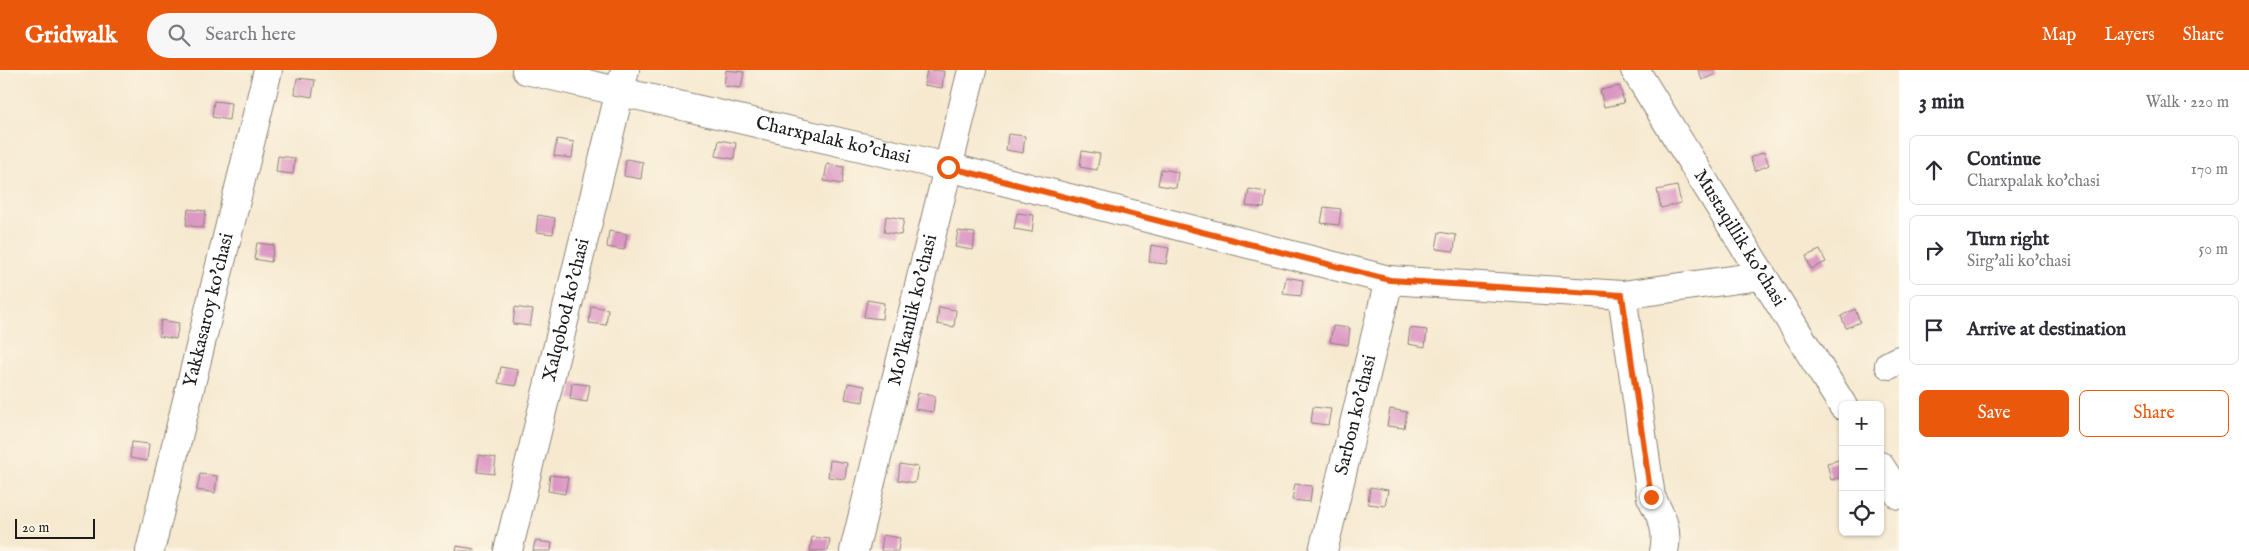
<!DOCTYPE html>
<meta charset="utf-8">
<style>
:root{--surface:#fff;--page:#f7f7f7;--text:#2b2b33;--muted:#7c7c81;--line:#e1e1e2;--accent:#ea580c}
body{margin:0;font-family:"IM FELL English",serif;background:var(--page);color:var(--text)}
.controls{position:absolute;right:15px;bottom:15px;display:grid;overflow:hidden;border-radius:8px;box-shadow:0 1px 4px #0004}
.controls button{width:45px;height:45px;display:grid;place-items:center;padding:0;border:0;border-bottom:1px solid var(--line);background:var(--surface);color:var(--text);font:25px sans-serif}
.scale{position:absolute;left:15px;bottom:12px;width:80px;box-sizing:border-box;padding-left:5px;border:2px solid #1c1c1c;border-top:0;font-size:14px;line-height:18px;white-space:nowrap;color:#1c1c1c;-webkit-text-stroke:4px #fcf5e5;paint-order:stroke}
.stop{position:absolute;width:15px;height:15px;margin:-11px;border:4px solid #ea580c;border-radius:50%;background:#fff}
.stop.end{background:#ea580c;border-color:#fff;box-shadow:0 1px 5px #0008}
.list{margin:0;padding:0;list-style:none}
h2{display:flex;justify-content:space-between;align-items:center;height:65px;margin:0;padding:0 20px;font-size:21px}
h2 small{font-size:16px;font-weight:400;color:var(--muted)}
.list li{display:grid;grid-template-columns:32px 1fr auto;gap:15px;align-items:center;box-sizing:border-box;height:70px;margin:0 10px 10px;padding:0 10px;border:1px solid var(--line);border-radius:8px}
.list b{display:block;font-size:19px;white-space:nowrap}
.list p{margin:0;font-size:16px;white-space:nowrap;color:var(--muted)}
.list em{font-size:16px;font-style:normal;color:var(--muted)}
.actions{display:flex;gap:10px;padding:15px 20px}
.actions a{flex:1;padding:11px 0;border:1px solid var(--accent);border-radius:8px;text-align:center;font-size:18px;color:var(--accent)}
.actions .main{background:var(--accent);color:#fff}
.icon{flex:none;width:28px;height:28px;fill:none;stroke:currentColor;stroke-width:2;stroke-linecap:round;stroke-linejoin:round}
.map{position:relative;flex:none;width:1899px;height:481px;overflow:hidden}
header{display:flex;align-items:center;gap:30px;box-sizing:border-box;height:70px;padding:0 25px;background:var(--accent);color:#fff}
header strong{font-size:24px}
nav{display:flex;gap:28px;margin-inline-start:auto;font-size:18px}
.search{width:350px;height:45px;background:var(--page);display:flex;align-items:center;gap:12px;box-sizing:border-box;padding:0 18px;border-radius:28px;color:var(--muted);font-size:19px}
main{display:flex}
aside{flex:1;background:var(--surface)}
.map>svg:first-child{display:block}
.building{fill:#db96c3}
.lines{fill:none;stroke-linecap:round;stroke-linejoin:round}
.minor-casing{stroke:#898276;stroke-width:30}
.minor{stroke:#fff;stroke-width:28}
.route{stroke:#ea580c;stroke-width:6}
.labels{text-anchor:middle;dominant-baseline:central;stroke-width:4.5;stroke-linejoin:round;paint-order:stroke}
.street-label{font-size:19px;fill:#1c1c1c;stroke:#fcf5e5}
</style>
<header>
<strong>Gridwalk</strong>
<div class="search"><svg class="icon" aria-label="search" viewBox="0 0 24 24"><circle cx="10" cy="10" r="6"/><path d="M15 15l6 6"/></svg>Search here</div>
<nav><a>Map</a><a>Layers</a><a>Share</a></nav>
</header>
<main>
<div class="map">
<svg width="1899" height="481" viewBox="0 0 1899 481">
<rect width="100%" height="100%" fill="#fcf5e5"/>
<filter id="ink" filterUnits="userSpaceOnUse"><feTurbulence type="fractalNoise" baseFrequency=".02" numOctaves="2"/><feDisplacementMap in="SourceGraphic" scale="10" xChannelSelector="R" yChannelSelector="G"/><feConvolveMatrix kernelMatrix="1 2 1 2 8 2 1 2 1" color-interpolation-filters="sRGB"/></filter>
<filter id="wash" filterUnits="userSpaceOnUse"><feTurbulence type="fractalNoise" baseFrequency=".0096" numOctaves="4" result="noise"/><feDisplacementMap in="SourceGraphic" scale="20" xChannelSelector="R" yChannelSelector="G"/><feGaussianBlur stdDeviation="1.12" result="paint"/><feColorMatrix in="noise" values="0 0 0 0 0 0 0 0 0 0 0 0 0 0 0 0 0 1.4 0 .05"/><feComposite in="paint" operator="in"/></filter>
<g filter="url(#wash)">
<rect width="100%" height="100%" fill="#f6e9d0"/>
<g id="blocks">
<!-- building -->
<path class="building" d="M726,0L744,2L741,18L724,16Z
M927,0L944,1L942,18L924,15Z
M1698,0H1714L1716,4L1702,10Z
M297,8L315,10L312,27L295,24Z
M1620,16L1624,33L1604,37L1600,20Z
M214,31L231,33L229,50L212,47Z
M1008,64L1025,66L1023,83L1006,80Z
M557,69L574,72L572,88L554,86Z
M719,70L736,73L734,89L716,86Z
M1082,81L1100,84L1097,100L1080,97Z
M1764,82L1769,95L1755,101L1750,88Z
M278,86L295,88L293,104L276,102Z
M626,89L643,92L641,109L624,106Z
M827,94L844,97L842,114L824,111Z
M1161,99L1178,102L1176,118L1158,115Z
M1677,116L1681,133L1661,138L1657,120Z
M1249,119L1266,122L1264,138L1246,136Z
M1324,137L1341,139L1339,155L1321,153Z
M188,139L206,141L203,158L186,155Z
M1017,143L1034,145L1032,162L1014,159Z
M538,145L555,148L553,164L536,162Z
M886,146L904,149L901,165L884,162Z
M609,161L627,164L624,180L607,177Z
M958,161L975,163L973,180L955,177Z
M1439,162L1456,165L1454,181L1436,179Z
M257,173L274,175L271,192L254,189Z
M1151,175L1169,178L1166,194L1149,192Z
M1820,180L1826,192L1811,199L1806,186Z
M1286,207L1303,210L1301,226L1283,224Z
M867,230L884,233L882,249L864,247Z
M591,236L608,239L606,255L589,253Z
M515,237L533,240L530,256L513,254Z
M939,237L956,240L954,257L937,254Z
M1855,239L1860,252L1846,258L1841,246Z
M161,250L179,253L176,269L159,266Z
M1333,256L1350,258L1348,275L1330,272Z
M1410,258L1427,260L1425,277L1408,274Z
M501,297L518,300L516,316L498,313Z
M572,313L590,315L587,332L570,329Z
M848,313L865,316L863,332L845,329Z
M918,323L935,326L933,342L915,339Z
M1313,337L1331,339L1328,355L1311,353Z
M1390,339L1407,342L1404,358L1387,356Z
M132,372L149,374L147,391L130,388Z
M479,385L496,388L494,404L477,402Z
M1843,389V407L1831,410L1827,393Z
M830,390L847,393L845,409L828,407Z
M900,394L918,397L915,413L898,410Z
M200,404L217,406L215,423L197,420Z
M550,405L568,407L565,424L548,421Z
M1295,414L1312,416L1310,432L1292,430Z
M1370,417L1388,420L1385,436L1368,434Z
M883,465L900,468L898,481H881Z
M812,467L830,469L828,481H810Z
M535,471L552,473L551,481H533Z
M457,476L474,479V481H456Z"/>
</g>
</g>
<g filter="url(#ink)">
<use href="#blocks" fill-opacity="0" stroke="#898276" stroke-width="1"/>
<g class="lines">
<defs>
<g id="minor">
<path id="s1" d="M526,0L948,97L1389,210L1622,225L1760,206"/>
<path id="s2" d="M1635,0L1843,336"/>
<path d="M1622,225L1651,427C1661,446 1669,459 1664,481"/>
<path d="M1889,295L1899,290"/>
<path d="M1880,396L1899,425"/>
<path id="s3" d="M150,481L268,0"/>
<path id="s4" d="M508,481L625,0"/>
<path id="s5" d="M854,481L972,0"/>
<path id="s6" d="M1323,481L1389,210"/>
</g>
</defs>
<!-- minor casing -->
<use href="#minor" class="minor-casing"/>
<!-- minor -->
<use href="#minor" class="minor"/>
</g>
</g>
<g class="lines" filter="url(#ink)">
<!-- route -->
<path class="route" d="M948,97L1390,210L1622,225L1651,427"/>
</g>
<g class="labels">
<!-- street labels -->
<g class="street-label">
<text stroke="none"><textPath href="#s1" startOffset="315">Charxpalak ko'chasi</textPath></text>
<text stroke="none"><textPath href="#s2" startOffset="198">Mustaqillik ko'chasi</textPath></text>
<text stroke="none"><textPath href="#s3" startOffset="248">Yakkasaroy ko'chasi</textPath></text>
<text stroke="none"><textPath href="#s5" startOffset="248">Mo'lkanlik ko'chasi</textPath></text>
<text stroke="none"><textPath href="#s4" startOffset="248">Xalqobod ko'chasi</textPath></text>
<text stroke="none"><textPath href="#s6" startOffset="140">Sarbon ko'chasi</textPath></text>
</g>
</g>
</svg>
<div class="controls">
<button>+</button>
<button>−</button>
<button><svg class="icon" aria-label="locate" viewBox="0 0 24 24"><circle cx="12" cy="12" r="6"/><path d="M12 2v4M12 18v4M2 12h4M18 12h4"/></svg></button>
</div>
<div class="scale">20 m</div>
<div class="stop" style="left:948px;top:97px"></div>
<div class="stop end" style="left:1651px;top:427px"></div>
</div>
<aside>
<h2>3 min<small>Walk · 220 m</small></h2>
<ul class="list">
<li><svg class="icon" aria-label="ahead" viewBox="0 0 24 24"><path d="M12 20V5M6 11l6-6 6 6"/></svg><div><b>Continue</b><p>Charxpalak ko'chasi</p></div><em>170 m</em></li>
<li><svg class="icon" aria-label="right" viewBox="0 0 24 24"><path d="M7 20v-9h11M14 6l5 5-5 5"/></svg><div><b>Turn right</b><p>Sirg'ali ko'chasi</p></div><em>50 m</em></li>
<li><svg class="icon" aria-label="arrive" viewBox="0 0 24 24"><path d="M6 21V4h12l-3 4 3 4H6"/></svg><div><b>Arrive at destination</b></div></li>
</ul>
<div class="actions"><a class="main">Save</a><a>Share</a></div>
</aside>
</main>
